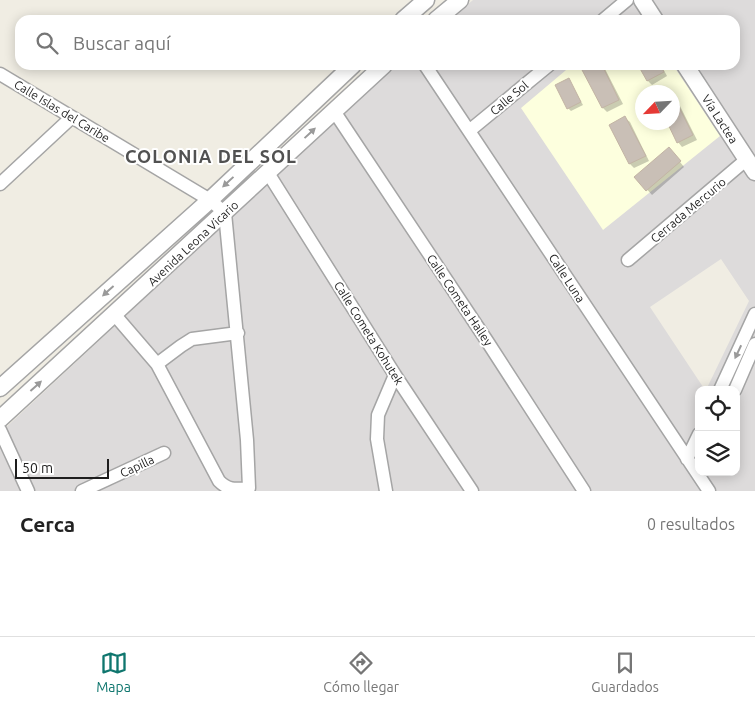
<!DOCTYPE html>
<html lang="es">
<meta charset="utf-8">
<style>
:root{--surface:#fff;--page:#f2f2f2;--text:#222;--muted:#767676;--line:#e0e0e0;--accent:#0f766e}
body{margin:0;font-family:Ubuntu,sans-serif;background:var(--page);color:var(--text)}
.controls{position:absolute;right:15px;bottom:15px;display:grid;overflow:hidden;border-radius:10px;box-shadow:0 2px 12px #0003}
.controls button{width:45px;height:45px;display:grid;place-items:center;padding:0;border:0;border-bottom:1px solid var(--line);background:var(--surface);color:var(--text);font:25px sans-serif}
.compass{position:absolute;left:635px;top:85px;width:45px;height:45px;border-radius:50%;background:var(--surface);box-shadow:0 2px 12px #0003;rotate:245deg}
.scale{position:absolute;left:15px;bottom:12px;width:94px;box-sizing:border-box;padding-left:5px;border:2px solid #1e1e1e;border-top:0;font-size:14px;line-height:18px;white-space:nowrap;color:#1e1e1e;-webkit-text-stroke:4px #fff;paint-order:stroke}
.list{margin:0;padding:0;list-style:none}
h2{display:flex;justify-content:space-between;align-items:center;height:65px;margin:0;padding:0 20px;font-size:21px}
h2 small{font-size:16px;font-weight:400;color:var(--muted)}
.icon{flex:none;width:28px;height:28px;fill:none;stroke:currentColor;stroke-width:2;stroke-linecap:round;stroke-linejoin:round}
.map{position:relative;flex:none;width:755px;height:491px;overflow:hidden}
.search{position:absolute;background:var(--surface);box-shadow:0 2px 12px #0003;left:15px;right:15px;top:15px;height:55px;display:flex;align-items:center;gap:12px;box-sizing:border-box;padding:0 18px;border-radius:15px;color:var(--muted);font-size:19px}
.sheet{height:145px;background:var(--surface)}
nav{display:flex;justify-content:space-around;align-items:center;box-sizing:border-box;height:70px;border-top:1px solid var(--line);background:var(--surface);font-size:14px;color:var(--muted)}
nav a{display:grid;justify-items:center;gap:2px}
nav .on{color:var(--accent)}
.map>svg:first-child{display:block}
.residential{fill:#dddbdb;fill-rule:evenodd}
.education{fill:#fdffde;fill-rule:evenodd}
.shadow{fill:#0003}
.building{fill:#c9bfb6;stroke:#c3b4a4}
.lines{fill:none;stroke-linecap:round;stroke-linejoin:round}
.minor-casing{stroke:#a5a5a5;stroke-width:15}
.tertiary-casing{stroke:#a5a5a5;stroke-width:19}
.minor{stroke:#fff;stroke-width:12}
.tertiary{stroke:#fff;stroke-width:16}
.oneway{fill:#9a9a9a}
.labels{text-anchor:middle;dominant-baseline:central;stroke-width:4;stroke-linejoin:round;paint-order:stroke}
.street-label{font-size:12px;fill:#1e1e1e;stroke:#fff}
.district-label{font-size:18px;font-weight:bold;letter-spacing:1px;fill:#515151;stroke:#fff}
</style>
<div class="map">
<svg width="755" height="491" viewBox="0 0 755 491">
<rect width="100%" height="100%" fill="#f0ede3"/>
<!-- residential -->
<path class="residential" d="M473,0H755V491H0V433L395,65H735V20H449ZM642,92H672V122H642ZM721,259L749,301L706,390H736V472H699V390H705L650,307Z"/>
<!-- education -->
<path class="education" d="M572,65H673L720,136L603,230L521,108ZM642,92H672V122H642Z"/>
<!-- shadow -->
<path class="shadow" d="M589,65H603L623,104L607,112L603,108L583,68Z
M639,65H661L667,76L652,85L648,81Z
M569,80L583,105L571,111L568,108Z
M672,94L676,98L697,140L682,147L678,142L672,122Z
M625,118L630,122L649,161L634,168L630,164L610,125Z
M673,153L684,167L652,195L636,177Z"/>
<!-- building -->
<path class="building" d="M586,65H602L619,100L602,108L581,68Z
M638,65H660L664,72L647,81Z
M569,78L581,102L567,109L555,85Z
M672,93L693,135L677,143L667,122H672Z
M625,116L646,156L629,164L609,125Z
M669,147L681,161L646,191L634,177Z"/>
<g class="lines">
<defs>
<path id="minor" d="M603,20L627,0
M425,65L709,491
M0,74L210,200L225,213L247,440L249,488C236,489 229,491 219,481L157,364L114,314
M334,111L487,341L584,491
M469,131L549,65
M268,173L395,375L472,491
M0,184L72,117
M628,260L747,159
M157,364L181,346L192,339L238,333
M720,390L755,314
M735,390L755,344
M0,430L28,491
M687,459L699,434
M82,491L164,453
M386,491L377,439L378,415L395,375"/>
<path id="tertiary" d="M642,0L655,20
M403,20L426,0
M436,20L460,0
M685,65L755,172
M0,388L210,200L353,65
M0,419L384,65"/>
</defs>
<!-- minor casing -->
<use href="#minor" class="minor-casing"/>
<!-- tertiary casing -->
<use href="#tertiary" class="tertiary-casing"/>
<!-- minor -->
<use href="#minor" class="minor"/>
<!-- tertiary -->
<use href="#tertiary" class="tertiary"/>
</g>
<!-- one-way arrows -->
<defs><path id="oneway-solid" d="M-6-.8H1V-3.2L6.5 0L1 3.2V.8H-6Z" transform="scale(1.25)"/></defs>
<g class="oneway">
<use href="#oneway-solid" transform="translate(310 133) rotate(-43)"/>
<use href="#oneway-solid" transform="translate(228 182) rotate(137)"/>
<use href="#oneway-solid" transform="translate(108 291) rotate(138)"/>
<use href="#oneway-solid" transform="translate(738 352) rotate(115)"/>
<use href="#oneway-solid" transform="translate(36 386) rotate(-42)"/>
</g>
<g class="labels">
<!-- street labels -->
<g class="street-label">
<text transform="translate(509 98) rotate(-40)">Calle Sol</text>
<text transform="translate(62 111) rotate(31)">Calle Islas del Caribe</text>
<text transform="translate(720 119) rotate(57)">Vía Lactea</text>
<text transform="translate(688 210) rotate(-40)">Cerrada Mercurio</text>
<text transform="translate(193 243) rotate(-43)">Avenida Leona Vicario</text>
<text transform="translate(567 278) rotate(57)">Calle Luna</text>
<text transform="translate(460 300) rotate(56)">Calle Cometa Halley</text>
<text transform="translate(369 333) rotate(58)">Calle Cometa Kohutek</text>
<text transform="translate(137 466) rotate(-25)">Capilla</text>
</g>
<!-- district labels -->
<g class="district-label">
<text x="211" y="156">COLONIA DEL SOL</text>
</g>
</g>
</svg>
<div class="controls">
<button><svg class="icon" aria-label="locate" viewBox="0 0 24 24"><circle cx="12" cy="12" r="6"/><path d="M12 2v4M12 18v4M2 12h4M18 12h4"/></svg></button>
<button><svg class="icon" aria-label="layers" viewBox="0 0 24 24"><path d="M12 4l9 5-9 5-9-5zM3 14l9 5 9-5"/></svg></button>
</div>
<svg class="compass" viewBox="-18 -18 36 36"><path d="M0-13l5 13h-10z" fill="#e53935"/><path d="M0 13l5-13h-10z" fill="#767676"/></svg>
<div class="scale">50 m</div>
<div class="search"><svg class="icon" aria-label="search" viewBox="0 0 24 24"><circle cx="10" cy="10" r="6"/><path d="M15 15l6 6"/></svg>Buscar aquí</div>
</div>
<section class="sheet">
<h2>Cerca<small>0 resultados</small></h2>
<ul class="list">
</ul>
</section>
<nav>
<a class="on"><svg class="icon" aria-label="map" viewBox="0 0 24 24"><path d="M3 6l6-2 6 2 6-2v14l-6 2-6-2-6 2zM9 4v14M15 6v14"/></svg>Mapa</a>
<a><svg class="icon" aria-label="directions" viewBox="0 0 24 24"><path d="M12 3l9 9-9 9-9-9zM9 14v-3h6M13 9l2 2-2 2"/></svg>Cómo llegar</a>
<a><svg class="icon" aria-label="saved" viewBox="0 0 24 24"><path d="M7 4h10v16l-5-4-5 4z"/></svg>Guardados</a>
</nav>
